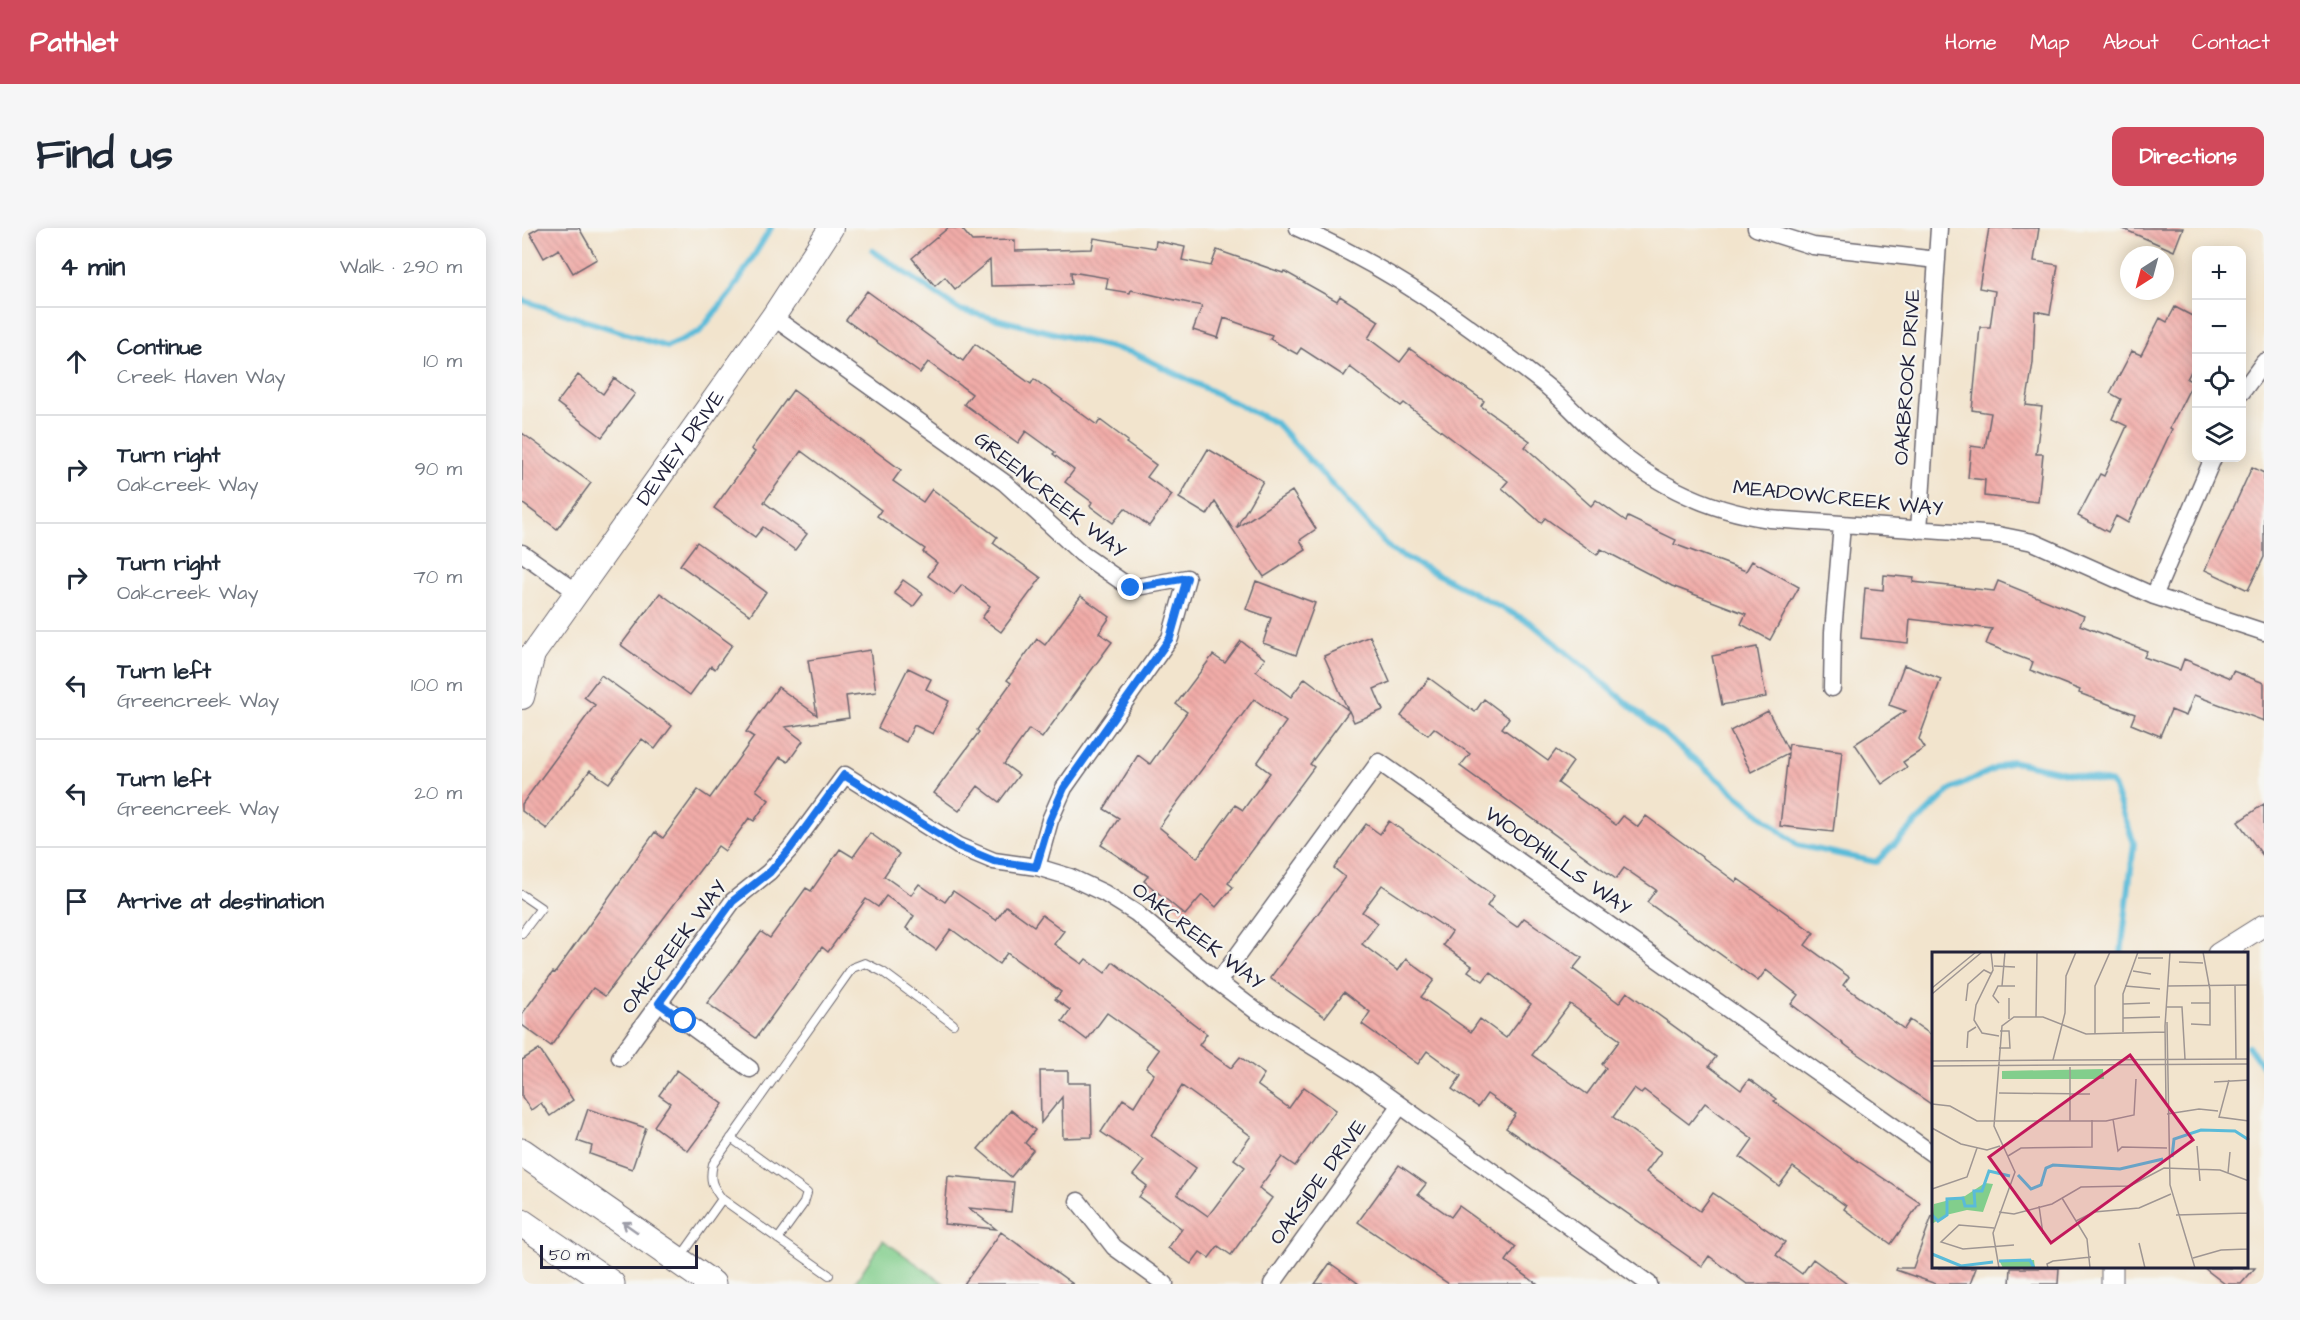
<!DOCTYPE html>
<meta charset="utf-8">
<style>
:root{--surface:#fff;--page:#f6f6f7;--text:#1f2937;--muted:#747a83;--line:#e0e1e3;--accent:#d1495b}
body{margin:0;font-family:"Architects Daughter",sans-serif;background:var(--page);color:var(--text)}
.controls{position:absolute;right:18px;top:18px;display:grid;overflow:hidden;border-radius:12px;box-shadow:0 3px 15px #0003}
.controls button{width:54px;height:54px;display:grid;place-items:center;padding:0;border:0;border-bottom:2px solid var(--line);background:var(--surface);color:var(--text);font:30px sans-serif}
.compass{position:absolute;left:1598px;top:18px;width:54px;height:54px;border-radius:50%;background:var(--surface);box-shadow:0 3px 15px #0003;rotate:216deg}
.scale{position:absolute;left:18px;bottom:15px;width:158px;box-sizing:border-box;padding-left:6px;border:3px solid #22223b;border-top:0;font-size:16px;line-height:21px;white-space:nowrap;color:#22223b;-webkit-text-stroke:4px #f6f6f2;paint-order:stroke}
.stop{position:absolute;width:18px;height:18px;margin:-14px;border:4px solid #1a73e8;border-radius:50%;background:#fff}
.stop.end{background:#1a73e8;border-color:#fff;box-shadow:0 2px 6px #0008}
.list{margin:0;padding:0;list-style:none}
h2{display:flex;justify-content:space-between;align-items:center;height:78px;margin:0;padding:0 24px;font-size:26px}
h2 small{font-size:20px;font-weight:400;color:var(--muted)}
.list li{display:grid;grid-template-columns:39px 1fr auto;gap:18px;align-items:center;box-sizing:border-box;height:108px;padding:0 24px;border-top:2px solid var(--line)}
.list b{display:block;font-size:22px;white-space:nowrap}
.list p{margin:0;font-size:20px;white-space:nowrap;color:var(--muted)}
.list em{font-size:20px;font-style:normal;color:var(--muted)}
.icon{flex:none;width:33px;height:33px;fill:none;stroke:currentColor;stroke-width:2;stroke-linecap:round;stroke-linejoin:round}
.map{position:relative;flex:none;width:1742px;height:1056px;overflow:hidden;border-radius:12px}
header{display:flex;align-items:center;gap:36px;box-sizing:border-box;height:84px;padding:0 30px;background:var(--accent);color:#fff}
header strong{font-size:28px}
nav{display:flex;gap:33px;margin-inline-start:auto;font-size:21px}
.intro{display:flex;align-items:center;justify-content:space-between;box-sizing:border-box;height:144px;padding:0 36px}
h1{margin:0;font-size:42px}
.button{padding:15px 27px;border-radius:12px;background:var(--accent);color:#fff;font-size:21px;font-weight:700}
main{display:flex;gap:36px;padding:0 36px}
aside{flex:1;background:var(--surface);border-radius:12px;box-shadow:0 3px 15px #0003}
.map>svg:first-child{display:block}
.green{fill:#82ce8c;stroke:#527864;stroke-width:1.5}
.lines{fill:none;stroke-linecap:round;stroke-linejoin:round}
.stream{stroke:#5abbd9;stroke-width:6}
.building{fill:url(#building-back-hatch);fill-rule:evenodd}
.service-casing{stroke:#6b666e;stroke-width:10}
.minor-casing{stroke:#6b666e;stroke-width:19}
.tertiary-casing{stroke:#6b666e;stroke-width:23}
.secondary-casing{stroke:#6b666e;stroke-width:26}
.primary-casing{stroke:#6b666e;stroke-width:29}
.service{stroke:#fff;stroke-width:8}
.minor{stroke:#fff;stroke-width:16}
.tertiary{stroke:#fff;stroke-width:21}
.secondary{stroke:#fff;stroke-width:24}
.primary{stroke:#fff;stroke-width:27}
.oneway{stroke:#9c9ca7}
.route{stroke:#1a73e8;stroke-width:8}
.labels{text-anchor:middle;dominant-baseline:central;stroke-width:4.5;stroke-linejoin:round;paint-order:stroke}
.street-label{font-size:21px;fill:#22223b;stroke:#f6f6f2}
.inset-river{fill:none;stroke:#5abbd9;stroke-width:3}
.inset-road{fill:none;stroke:#9f9693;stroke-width:1.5}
.view{fill:#c2185b;fill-opacity:0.15;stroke:#c2185b;stroke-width:3}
.inset-edge{fill:none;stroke:#22223b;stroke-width:3}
</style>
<header>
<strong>Pathlet</strong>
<nav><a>Home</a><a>Map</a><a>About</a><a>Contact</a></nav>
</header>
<div class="intro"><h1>Find us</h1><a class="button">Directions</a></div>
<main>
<aside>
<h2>4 min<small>Walk · 290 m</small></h2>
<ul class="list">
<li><svg class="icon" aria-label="ahead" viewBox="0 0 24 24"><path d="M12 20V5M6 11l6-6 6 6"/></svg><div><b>Continue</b><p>Creek Haven Way</p></div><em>10 m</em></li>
<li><svg class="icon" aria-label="right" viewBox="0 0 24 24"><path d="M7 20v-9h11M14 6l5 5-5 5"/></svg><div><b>Turn right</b><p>Oakcreek Way</p></div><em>90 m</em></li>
<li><svg class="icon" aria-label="right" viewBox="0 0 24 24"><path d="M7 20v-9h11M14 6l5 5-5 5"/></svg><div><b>Turn right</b><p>Oakcreek Way</p></div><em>70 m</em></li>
<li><svg class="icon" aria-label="left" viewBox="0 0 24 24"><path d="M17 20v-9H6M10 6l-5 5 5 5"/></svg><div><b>Turn left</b><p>Greencreek Way</p></div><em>100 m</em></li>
<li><svg class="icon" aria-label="left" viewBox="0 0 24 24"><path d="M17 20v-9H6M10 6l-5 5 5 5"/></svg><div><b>Turn left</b><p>Greencreek Way</p></div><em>20 m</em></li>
<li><svg class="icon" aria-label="arrive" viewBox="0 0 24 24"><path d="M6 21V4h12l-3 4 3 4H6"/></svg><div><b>Arrive at destination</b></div></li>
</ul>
</aside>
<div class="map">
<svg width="1742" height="1056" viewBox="0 0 1742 1056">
<defs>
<pattern id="building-back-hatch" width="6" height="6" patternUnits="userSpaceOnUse" patternTransform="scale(1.5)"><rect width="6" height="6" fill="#f1aca8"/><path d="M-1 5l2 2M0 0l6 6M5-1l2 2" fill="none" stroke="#ce9492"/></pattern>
</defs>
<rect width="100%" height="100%" fill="#f6f6f2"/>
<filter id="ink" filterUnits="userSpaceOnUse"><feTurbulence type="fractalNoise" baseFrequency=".0167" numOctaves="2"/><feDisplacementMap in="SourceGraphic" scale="12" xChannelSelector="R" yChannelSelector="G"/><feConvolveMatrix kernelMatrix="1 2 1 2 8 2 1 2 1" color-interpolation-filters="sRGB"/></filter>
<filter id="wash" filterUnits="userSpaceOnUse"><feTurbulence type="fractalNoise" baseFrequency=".008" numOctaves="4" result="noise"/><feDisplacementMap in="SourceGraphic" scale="24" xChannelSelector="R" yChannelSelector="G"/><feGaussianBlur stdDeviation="1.35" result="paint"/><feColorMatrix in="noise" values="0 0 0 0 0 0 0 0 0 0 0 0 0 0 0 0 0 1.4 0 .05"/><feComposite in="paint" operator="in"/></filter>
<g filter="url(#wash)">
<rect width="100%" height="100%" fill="#f2e4cd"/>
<!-- green -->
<path class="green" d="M361,1012L423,1056H332Z"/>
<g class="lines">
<!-- stream -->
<path class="stream" d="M351,23L438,82L612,125L754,195L869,322L1009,395L1275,617L1354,634L1428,562L1489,533L1590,555L1612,615L1599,726
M0,72L145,119L177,104L210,63L249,0
M1726,818L1742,840"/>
</g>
<g id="blocks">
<!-- building -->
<path class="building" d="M17,0H57L75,31L51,45L37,21L22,30L8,5Z
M426,0H439L450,13L493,12V23L570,21L572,10L633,20L634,13L663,19L660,32L689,38L695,22L761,45L762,43L815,73L818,68L857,93L846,110L878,134L888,121L962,173L959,178L1008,213L1003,219L1069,278L1074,272L1104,293L1106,289L1154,312L1152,316L1224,343L1230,333L1277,359L1248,412L1219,396L1224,386L1150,358L1079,321L1075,327L1023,290L1019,295L980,260L986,253L882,175L879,178L828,139L822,148L779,120L775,126L748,111L750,107L702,90L696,110L671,102L680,78L609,62L608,65L584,61L586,50L549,44L550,56L469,58L468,32L433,61L423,49L413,58L390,30Z
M1467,0H1517L1512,33L1536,37L1528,86L1513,83L1511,135L1504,177L1520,179L1514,226H1521L1516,274L1462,268L1463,252L1446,250L1449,218L1463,220L1469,185L1450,182L1458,99H1468L1473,63L1457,60Z
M1599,0H1661L1652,23Z
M345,63L441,133L453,116L509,156L512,151L575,197L578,192L606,213L604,215L634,237L625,249L650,267L627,298L603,280L591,295L568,278L570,274L543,254L552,242L531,226L533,224L504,203L496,215L442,176L450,166L406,134L398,145L324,92Z
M1653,79L1674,90V134L1665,151L1671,154L1648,200L1650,201L1606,295L1594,288L1586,304L1556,288L1578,246L1582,248L1605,198L1590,191L1599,171L1588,165L1610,123L1619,127L1638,90L1645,94Z
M56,147L81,166L92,150L113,166L80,209L35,175Z
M271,162L379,242L371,253L401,274L410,261L475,309L471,315L519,350L479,404L460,390L468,378L440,357L432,367L406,348L415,335L401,324L403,321L355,288L359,282L279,223L242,274L285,306L273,322L241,299L233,309L192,280L233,224L229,221Z
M0,205L69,255L35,301L0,275Z
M686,221L741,253L714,300L770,263L794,301L778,312L784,322L742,349L693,274L685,287L657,270Z
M1730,239L1742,245V329L1726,362L1683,342Z
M175,314L244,364L228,387L158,337Z
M1362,347L1392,350L1391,354L1472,363L1476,353L1562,388L1558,397L1625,423L1622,429L1658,442L1662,431L1708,450L1711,443L1742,455V493L1672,467L1664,488L1649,482L1638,508L1609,496L1613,486L1557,465L1558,462L1508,442L1511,434L1464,416L1470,401L1388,391L1386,415L1339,410L1343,360L1361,362Z
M381,352L401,366L391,379L372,365Z
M734,353L793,375L774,427L741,415L749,390L724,381Z
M138,365L210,417L193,441L189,438L168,467L99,417Z
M559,368L588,389L577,405L590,414L520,510L507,501L482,536L497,547L477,574L456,558L437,583L412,565L457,504L455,502L489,455L485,452L515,411L523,417Z
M848,408L868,454L852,461L861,482L832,494L827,483L788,536L792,539L706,655L711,659L694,679L680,667L663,687L622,653L626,648L579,617L597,590L582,581L616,527L628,536L665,484L654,476L691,427L703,435L719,413L743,431L734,443L769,469L783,450L826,482L802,428ZM732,471L764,494L735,535L748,545L721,582L713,577L675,630L637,599Z
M1235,419L1244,469L1200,477L1190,428Z
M348,422L354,464L324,468L327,490L263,499L281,513L266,534L258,529L234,562L247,572L232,593L227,590L203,623L196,618L83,768L71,760L29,818L0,797V786L31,744L33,745L133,604L141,610L176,562L188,570L232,509L224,504L256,459L295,487L286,432Z
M1382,437L1419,451L1397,511L1403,520L1381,534L1385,539L1360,556L1333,516L1384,483L1367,477Z
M386,440L409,451L404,461L427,473L411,506L392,497L384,514L356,500Z
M79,447L150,498L133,521L120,511L87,555L68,542L25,601L0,583V576L73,477L62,469Z
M907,450L953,484L962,471L987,490L980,500L1026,533L1034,522L1051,534L1036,555L1094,597L1101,588L1116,599L1124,588L1214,654L1216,651L1292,705L1283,717L1327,749L1321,757L1382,801L1388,792L1412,809V878L1334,825L1269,776L1276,767L1244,742L1236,753L1125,674L1134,662L1102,640L1094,651L938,538L948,526L912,500L906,507L879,488Z
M1246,483L1266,522L1267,516L1320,523L1311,604L1258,598L1266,525L1229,544L1208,503Z
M1742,576V629L1716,594Z
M867,593L972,668L965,678L995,699L1002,690L1060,730L1051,741L1097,775L1105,764L1194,829L1187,838L1219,862L1227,851L1254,871L1252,873L1318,921L1398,975L1369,1016L1322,981L1324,978L1271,939L1257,958L1218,929L1231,911L1183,875L1167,896L1122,862L1119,865L1112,860L1091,889L1139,924L1124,944L1178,983L1191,965L1263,1014L1254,1027L1280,1046L1291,1031L1325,1056H1225L1187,1028L1180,1038L984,900L994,886L965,866L956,879L930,861L939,848L905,823L896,836L840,796L848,784L822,764L803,789L748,750L823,649L812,640L844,596L858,606ZM860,657L930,704L921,717L950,738L946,743L961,753L968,744L1009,776L984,810L958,791L949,804L899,769L912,752L884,731L876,743L840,716L856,695L840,684ZM1048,776L1098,812L1080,836L1084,840L1065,866L1010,827Z
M348,605L377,626L362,648L389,667L397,656L423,674L431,663L474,692L484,678L512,698L520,687L542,703L532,716L560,736L564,731L583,745L591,734L685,806L677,817L709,840L718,829L742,846L735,857L767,880L782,859L814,882L773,938L760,929L737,960L750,970L709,1027L696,1018L687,1030L678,1024L669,1036L646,1020L660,1001L617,969L625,958L611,947L622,933L579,904L601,871L612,878L632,846L624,840L637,822L585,785L565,812L540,793L548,782L533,771L539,764L485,725L477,736L429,701L414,722L384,700L392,688L364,668L356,679L344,671L306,724L300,719L234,810L185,775L239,704L248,710L284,660L289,663L318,621L331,629ZM660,858L729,908L712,931L723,939L686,988L655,966L674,940L629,907Z
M17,821L51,872L28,888L19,875L9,882L0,869V832Z
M155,842L201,876L166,923L132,898L148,875L137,867Z
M518,843H546V855H569L570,909L541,910L540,869L519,895Z
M66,881L124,900L110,941L68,926L70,918L55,913Z
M489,882L513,902L503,915L511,922L489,949L456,921Z
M877,937L904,956L896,966L929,989L937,978L994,1019L984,1033L1015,1056H927L836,994Z
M426,948L492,954L489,984L447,980L474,1001L422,996Z
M1410,988L1412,989V1040H1454L1448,1056H1414L1374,1042L1375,1040H1391Z
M479,1004L551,1056H442Z
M808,1035L837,1056H793Z
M1489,1040H1537L1536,1056H1488Z
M1682,1040H1733L1719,1056H1703Z"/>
</g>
</g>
<g filter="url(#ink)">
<use href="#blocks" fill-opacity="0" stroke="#6b666e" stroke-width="1.5"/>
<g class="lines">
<defs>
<path id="service" d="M0,667L19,680L0,705
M209,910L285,965L282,975L256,1011
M158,1030L200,971
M307,1047L200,971C190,958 187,952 191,936L330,740L343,735L361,744L431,796"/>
<path id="minor" d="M776,0C871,41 941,93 1022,156C1041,171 1057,190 1075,206C1125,252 1180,282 1248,291L1476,307L1511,314L1632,368L1742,404
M1234,0L1291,18L1415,32
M251,89L483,255L560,326L609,360L665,350L648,410L542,560L528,592L515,639
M1720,164L1742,134
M1397,302L1417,0
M0,325L55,364
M1632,368L1691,230
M1310,460L1311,404L1320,297
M696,754L857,534L1412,927
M137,775L228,841
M98,829L211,673L247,644L268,621L323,547L436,618L472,633L515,639L548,649L582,665L614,685L696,754L734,783L832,844L1127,1056
M556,973L592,1019L643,1056
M750,1056L878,878"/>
<path id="tertiary" d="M1696,726L1742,697
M1590,1056V1040"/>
<g id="secondary">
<path id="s1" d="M0,434L11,426L251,89L309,0"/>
<path d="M0,469L11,426"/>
</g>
<path id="primary" d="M0,924L190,1056
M0,995L89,1056"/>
</defs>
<!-- service casing -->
<use href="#service" class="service-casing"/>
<!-- minor casing -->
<use href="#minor" class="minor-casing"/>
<!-- tertiary casing -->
<use href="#tertiary" class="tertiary-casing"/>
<!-- secondary casing -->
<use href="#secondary" class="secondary-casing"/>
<!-- primary casing -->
<use href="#primary" class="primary-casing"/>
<!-- service -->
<use href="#service" class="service"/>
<!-- minor -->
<use href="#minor" class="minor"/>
<!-- tertiary -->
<use href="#tertiary" class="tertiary"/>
<!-- secondary -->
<use href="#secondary" class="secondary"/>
<!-- primary -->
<use href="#primary" class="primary"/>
</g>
<!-- one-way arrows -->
<defs><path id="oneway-shaft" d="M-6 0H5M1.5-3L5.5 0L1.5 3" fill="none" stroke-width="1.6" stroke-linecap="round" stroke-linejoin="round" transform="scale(1.5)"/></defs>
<use class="oneway" href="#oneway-shaft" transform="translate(108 999) rotate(-145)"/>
</g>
<g class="lines" filter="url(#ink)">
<!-- route -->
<path class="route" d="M162,793L137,775L211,673L248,644L268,621L322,547L436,618L472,633L514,639L528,592L542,560L648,410L665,350L609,360"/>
</g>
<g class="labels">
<!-- street labels -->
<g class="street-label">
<text transform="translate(1385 149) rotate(-86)">OAKBROOK DRIVE</text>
<text stroke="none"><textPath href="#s1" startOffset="267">DEWEY DRIVE</textPath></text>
<text transform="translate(528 267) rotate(39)">GREENCREEK WAY</text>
<text transform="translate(1316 270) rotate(6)">MEADOWCREEK WAY</text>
<text transform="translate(1036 633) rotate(35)">WOODHILLS WAY</text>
<text transform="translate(676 708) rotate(38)">OAKCREEK WAY</text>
<text transform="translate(152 719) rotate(-53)">OAKCREEK WAY</text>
<text transform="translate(796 954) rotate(-54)">OAKSIDE DRIVE</text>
</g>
</g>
<!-- overview -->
<g transform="translate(1410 724)">
<rect width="316" height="316" fill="#f2e4cd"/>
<path d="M171,117L172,127H70V119ZM53,231L61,232L51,260L35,258L14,263L0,272L2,252L33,244ZM67,308H102L103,316H71Z" fill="#82ce8c"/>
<path class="inset-river" d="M240,205L242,187L269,178L303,179L317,188M86,223L99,237L109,233L114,216L121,213L188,217L231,207M0,263L6,269L15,263V247L31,246L33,254H43L42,239H50L57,219L78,224M0,302L29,314L61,310M67,309L98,308L102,316"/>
<path class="inset-road" d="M59,0L61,18L44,53L42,68L50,81L67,84M206,6H231M247,10L271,11M62,14L83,15M201,19L219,22M70,34L73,0M193,34L228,37M235,34L317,33M303,34L304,107M0,36L44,0M0,42L50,0M77,46V67M34,49L36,32L52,18L60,22M67,51L61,44L66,34H83M259,51H278M191,52L218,51M235,55H250L253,107M104,65L105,0M191,66L228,65M235,70L238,233L263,316M259,72L278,73V38L271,0M191,80V42L206,0M163,81V34L178,0M35,96L36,80L44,75M67,96H78L77,79H68M121,108L133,61L134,24L144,0M0,109L317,107M0,114L317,112M297,128L287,165L317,169M282,130L317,128M67,141L158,142M0,152L18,154L45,169H174L202,163L204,127M234,153L233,74L238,0M235,162L267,157L286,159M181,167L186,199L190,195L235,196M138,169V115M0,176L29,192L55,198L68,194M265,194L268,229M76,204L89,196L160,195V168M296,221L298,200M316,229V297M0,237L35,225L45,196M130,246L155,287L158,316M107,254L111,282M67,260L82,262L120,252L149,235L198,234L232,216L288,218L317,229M244,263L316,261M144,269L162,260L207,256L239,242M62,276L27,273L9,290L31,297L82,293M207,291L213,316M261,306L289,298L316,297M67,316L61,281L83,220L62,174L70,74L82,65H111L154,82L233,80M116,316L115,312L121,309L159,305"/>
<path class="view" d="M198,103L261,188L119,291L57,205Z"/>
<rect width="316" height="316" class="inset-edge"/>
</g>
</svg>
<div class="controls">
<button>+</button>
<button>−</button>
<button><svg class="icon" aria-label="locate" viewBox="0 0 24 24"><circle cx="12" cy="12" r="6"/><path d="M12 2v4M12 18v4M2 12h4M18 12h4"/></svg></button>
<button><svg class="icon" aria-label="layers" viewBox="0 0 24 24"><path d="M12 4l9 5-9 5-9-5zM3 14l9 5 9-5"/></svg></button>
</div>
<svg class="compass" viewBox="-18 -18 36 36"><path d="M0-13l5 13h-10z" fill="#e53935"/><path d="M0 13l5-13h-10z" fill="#747a83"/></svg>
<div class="scale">50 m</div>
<div class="stop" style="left:162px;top:793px"></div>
<div class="stop end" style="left:609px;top:360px"></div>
</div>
</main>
